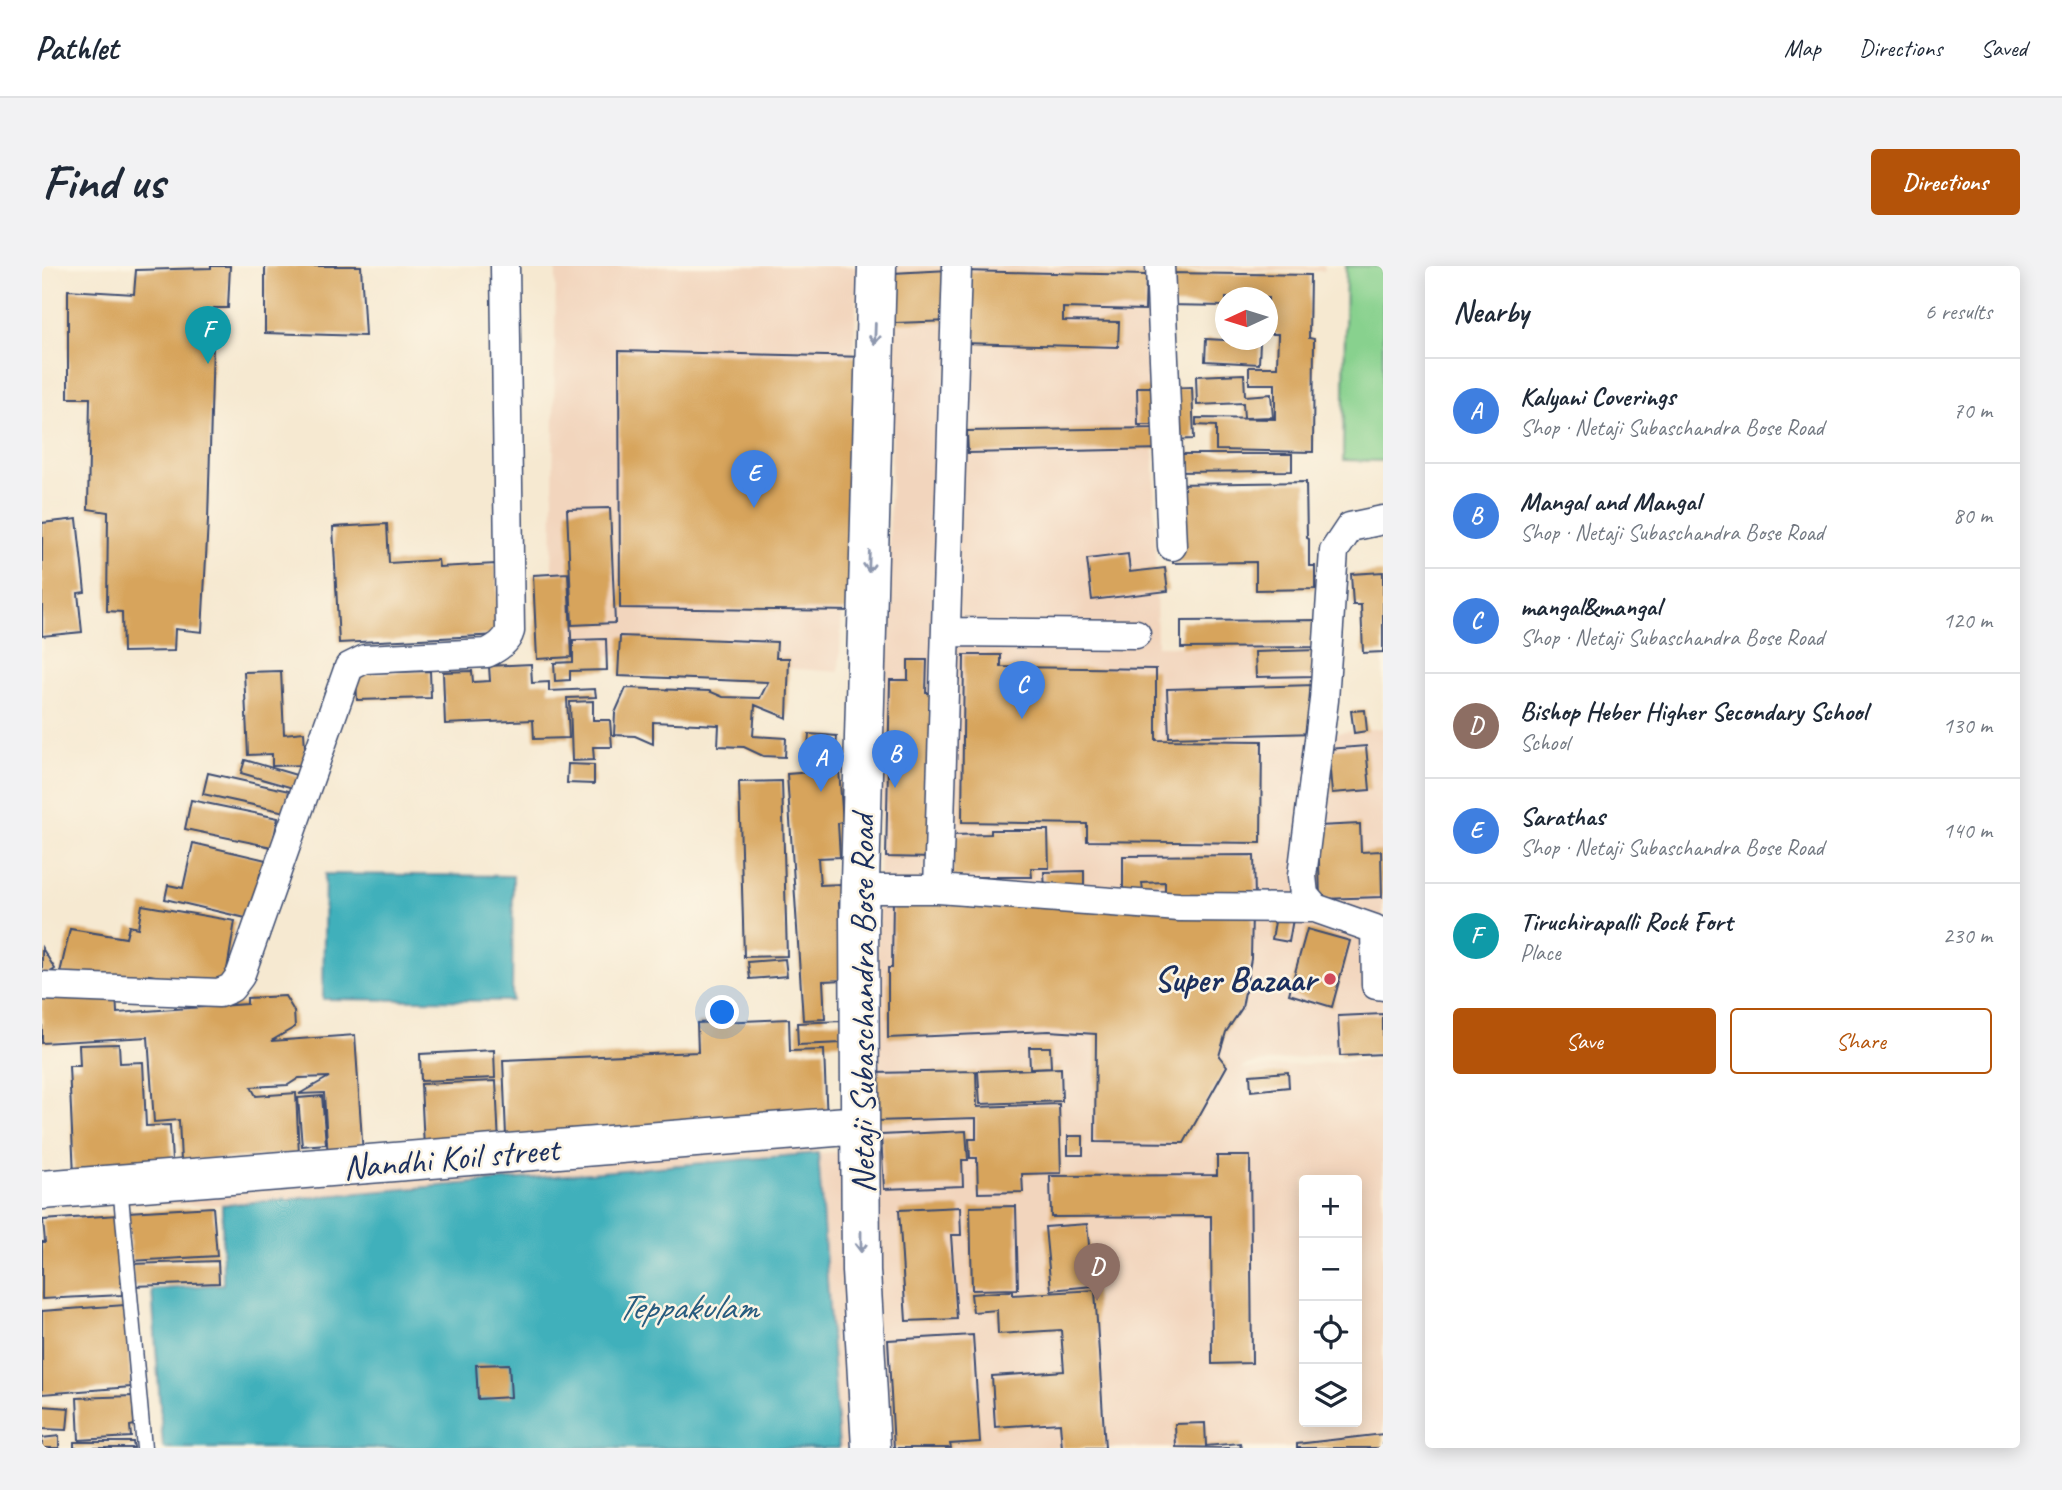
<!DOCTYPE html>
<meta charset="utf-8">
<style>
:root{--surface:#fff;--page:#f2f2f3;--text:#1f2937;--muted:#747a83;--line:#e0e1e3;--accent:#b45309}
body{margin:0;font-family:Caveat,sans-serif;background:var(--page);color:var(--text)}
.controls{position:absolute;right:21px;bottom:21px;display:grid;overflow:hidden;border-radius:7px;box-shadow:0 4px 18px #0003}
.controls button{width:63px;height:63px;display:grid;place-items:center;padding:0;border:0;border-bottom:2px solid var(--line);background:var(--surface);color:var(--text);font:35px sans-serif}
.compass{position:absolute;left:1173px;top:21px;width:63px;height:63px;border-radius:50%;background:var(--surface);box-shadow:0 4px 18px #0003;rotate:266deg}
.you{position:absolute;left:681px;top:747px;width:24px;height:24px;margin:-18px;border:5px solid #fff;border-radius:50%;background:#1a73e8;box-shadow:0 0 0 10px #1a73e833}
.badge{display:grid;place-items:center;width:46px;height:46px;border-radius:50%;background:var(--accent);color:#fff;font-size:23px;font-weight:700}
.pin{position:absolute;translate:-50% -58px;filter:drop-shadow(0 2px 4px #0008)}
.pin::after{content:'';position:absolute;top:37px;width:24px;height:21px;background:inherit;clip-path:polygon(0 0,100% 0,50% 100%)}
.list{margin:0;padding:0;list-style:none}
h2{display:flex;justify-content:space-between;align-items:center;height:91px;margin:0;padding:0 28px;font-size:30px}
h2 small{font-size:23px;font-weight:400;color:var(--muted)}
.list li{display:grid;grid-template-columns:46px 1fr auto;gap:21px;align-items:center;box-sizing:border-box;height:105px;padding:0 28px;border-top:2px solid var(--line)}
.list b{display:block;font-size:26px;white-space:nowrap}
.list p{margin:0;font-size:23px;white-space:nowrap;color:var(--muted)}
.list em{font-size:23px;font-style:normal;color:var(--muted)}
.actions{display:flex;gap:14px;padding:21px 28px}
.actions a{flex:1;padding:16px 0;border:2px solid var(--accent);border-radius:7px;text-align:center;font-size:24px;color:var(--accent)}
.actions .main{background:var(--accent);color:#fff}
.icon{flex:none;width:38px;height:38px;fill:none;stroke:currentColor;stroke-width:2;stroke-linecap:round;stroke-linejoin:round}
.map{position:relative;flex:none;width:1341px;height:1182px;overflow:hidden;border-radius:7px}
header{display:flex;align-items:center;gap:42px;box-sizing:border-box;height:98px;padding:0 35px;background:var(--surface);border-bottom:2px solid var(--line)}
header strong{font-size:33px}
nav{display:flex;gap:38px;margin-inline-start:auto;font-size:24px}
.intro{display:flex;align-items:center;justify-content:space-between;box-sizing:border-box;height:168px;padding:0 42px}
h1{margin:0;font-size:49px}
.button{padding:18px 32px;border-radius:7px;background:var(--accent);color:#fff;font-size:24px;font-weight:700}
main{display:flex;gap:42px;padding:0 42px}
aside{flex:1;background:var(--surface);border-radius:7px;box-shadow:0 4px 18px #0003}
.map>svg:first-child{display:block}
.built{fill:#f2d5bd;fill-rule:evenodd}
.green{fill:#88d18e;stroke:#528076;stroke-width:2}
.water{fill:#40b0bb;stroke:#2e708c;stroke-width:2}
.building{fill:#d7a45c}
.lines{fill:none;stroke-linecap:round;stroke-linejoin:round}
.lane-casing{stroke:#3c4b6f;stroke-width:17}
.street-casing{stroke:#3c4b6f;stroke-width:31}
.secondary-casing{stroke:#3c4b6f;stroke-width:41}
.lane{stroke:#fff;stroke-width:14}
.street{stroke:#fff;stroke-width:28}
.secondary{stroke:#fff;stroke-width:38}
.oneway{stroke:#8d97ae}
.poi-dot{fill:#d1495b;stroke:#fcf5e5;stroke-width:2.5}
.labels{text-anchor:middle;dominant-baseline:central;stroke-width:5;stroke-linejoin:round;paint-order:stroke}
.poi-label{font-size:35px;font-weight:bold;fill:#1b2f5e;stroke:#fcf5e5;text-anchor:end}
.street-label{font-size:35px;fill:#1b2f5e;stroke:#fcf5e5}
.water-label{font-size:37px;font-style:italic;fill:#285c7f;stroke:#fcf5e5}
</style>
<header>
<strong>Pathlet</strong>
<nav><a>Map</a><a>Directions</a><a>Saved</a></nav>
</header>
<div class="intro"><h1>Find us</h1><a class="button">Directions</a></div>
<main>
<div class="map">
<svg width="1341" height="1182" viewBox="0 0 1341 1182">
<rect width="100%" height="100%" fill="#fcf5e5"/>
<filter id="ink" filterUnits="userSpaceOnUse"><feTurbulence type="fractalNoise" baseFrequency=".0143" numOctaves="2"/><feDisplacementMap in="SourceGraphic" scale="14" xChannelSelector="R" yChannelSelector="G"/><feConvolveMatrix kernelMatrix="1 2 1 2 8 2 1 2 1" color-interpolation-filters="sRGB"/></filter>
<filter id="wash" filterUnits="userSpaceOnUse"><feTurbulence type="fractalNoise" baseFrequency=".00686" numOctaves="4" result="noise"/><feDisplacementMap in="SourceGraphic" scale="28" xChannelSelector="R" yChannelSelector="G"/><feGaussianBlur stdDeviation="1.57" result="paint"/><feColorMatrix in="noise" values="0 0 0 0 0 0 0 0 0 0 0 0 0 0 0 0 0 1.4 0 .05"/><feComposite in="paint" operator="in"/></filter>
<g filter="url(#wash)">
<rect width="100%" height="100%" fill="#f6e9d1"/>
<!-- built -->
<path class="built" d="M514,0H816L797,406L509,385Z
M855,0H1282V5L1109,3L1115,380L1278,383L1277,468L1341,462V784L1294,787L1203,799L1200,803L1341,793V1182H797L775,887L180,939L86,937L83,902L773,852L776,887L838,884L832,791ZM1262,914H1315V1156H1262Z"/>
<!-- green -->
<path class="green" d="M1304,0H1341V195L1301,194Z"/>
<!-- water -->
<path class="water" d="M283,608L471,610L470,735L281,733Z
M776,887L797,1182H121L110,1024L181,1018L180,939Z"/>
<g id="blocks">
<!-- building -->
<path class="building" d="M169,0H188L186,42H172L166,254L160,366L133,363L132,385L81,386L80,346L65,345L66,246L46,243L48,132H26V24L92,28L94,4L169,2Z
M223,0H319L323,70L223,67Z
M907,4L909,55L853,57L851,7Z
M921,5L1104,9L1103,44L1021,42V55L1077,56L1076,81L920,77Z
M1124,7L1268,9L1267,72L1272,73L1271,186L1174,184V160L1154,159V152L1233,153V118H1207V101H1235L1236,68H1226V32H1184V40L1124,39Z
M1164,73L1218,76L1217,98L1163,95Z
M577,85L825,91L815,345L578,342Z
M1202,108L1203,130L1229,128L1231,151L1202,152L1201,137L1155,139L1154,110Z
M1095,121H1120L1121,183L926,187L925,165L1115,162V159H1096Z
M1150,121L1152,173L1128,174L1125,122Z
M1128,188H1250V205L1129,206Z
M1264,216L1265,272L1267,273V300H1273V323L1214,324V296L1131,297L1130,218Z
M568,242L573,357L530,359L525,243Z
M35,253L43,326L36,327L40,366L0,370V257Z
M345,258L347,297L396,294L397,301L454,298L458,369L297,377L291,261Z
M1086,288L1088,306L1123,302L1126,325L1050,334L1045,293Z
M1341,306V386L1321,387L1319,339H1311L1309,308Z
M526,307L530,391L495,393L491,309Z
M1281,354V381L1139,382V355Z
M578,370L735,376L734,392H747L745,452L713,439L711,470L744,472L743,491L721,490L702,481L676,480L677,459L611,456V478L593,470L572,469L573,447L584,422L667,425L681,431L718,432L726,416L576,410Z
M564,373L565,404L528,405V414L513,415L512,397L531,396V374Z
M1275,384V410L1214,411L1213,386Z
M922,389H959V401L1114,403V474L1220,475L1219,577L1045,575V558L920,556Z
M866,394H885L884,427H897L893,592L844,591L848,414H866Z
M489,398L490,417L507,416V425L553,423L554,431L525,432L527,472L492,473L491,454L403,458L401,406L430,405L431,416L448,415L447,400Z
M239,405L242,468L262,466L264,499L230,500V488L206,489L202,406Z
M388,405L389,432L315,434L314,407Z
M1273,419L1274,467L1127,471L1125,423Z
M551,435V454H568L570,481H551L552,494L530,495L528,436Z
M1323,444L1325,465L1312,467L1309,445Z
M767,468L795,470L793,495L765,493Z
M1324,480L1328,524L1290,527L1286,483Z
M203,494L261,511L258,524L199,507Z
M526,498L552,499V518L525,517Z
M797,504L801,556L796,557L798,591L776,592L778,619L800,618L801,637H797L802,714L781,715L783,753L761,754L745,508Z
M166,507L247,525L243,546L161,528Z
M740,515L745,690L702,691L697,516Z
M149,534L236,552L230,581L143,563Z
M1318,558L1319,586L1339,585L1340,631L1278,633L1276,560Z
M949,564H1006L1007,602H989L990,611H911V569L949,568Z
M151,577L224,594L221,609L218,608L208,653L123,633L126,619L141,622Z
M1212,589L1213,632L1123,633V616L1100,617L1101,625H1081V590Z
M1042,605V623L1003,624L1002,606Z
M851,631L1210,646L1209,693L1200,742L1184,766L1177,790L1185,800L1142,877L1053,876L1054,768L1007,765L846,772V702H850Z
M100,639L193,655L182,722L107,709L104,723L18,707L28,663L84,672L87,660L96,662Z
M1234,650L1251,653L1247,676L1230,673Z
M1265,663L1308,675L1290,741L1247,728Z
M0,682L13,703L0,712Z
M743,693L745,710L708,713L706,696Z
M74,727L75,747L205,738V732L243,730L252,745L253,761L229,775L313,769L321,889L286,892L282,827L257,828L287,811L257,812L246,819L209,821L214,830L254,827L257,888L139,895L137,854L112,856L106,771L0,777V731Z
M1341,748V788L1298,790L1296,750Z
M747,753L748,785L782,784L785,857L464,870L461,794L656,786L655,757Z
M799,755L800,777L756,779L755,757Z
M77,778L78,797L101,796L104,860L128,859L131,914L32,909L27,800H38L37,779Z
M987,781H1008L1009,801L988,802Z
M452,784L453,812L379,815L378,788Z
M1019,802L1020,835L938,838L936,805Z
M934,805L935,841L1017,838L1019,907L980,908L981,926L936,927L935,892H928L927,873H934V852L833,855L832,807Z
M1246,806L1247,821L1209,825L1208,809Z
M454,815L457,879L382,882L379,818Z
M280,830L284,878L260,880L256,832Z
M924,865L926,894H920L921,920L842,923L839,869Z
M1026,870H1041V889H1026Z
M1175,890H1208L1210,1097L1170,1098L1169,950L1009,951L1008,910L1175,909Z
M974,940L976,1023L930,1024L928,941Z
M171,941L175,990L89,995L86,946Z
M918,941L919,969H909L915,1053L864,1055L857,944Z
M76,949L80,1029L0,1033V976H3L1,954Z
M1045,958L1051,1020L1009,1024L1003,961Z
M176,995L177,1017L91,1020L90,998Z
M1053,1024L1063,1182H1020L1018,1157L953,1161L950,1110L1022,1105L1019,1064L956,1068L955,1044L931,1046L929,1028L971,1025V1029Z
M83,1039L89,1121L0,1128V1045Z
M931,1069L938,1176L908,1178L909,1182H852L846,1074Z
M467,1098L469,1131L436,1133L434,1099Z
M91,1130L92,1159L88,1160L89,1171L37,1174L35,1132Z
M0,1140L27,1142L25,1164L0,1163Z
M1163,1157L1164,1180L1198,1177L1199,1182L1134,1181L1133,1158Z
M1341,1168V1182H1255V1178Z
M17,1170V1182H0V1172Z
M32,1176H91L92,1182H32Z"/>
</g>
</g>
<g filter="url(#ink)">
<use href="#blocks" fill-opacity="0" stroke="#3c4b6f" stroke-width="2"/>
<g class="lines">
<defs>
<path id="lane" d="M78,919L102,1182"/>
<path id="street" d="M1118,0L1130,280
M905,366L1094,368
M818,623H896L915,0
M896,623L1137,641L1273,642L1333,663L1334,719L1341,720
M1273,642L1262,629L1260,610L1282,434L1292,285L1308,261L1341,254
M0,720L177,727L189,722L198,710L307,401L323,393L445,387C455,382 465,376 468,365L463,0"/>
<path id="secondary" d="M0,924L818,859
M829,1182L819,1005L817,652L835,0"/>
</defs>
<!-- lane casing -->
<use href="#lane" class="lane-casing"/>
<!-- street casing -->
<use href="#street" class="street-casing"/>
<!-- secondary casing -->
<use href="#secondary" class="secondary-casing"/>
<!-- lane -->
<use href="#lane" class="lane"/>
<!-- street -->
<use href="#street" class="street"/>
<!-- secondary -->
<use href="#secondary" class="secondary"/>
</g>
<!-- one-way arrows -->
<defs><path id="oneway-shaft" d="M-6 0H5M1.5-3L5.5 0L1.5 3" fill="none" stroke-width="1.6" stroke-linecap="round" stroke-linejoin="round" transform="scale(1.75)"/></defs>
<g class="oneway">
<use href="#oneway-shaft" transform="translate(833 68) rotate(92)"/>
<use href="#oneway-shaft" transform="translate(827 296) rotate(92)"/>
<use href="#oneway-shaft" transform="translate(819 976) rotate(90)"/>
</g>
</g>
<!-- markers -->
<circle class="poi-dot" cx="1288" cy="713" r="7"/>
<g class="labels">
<!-- poi labels -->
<g class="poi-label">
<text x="1274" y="713">Super Bazaar</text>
</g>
<!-- street labels -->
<g class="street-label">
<text transform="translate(820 738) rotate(-90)">Netaji Subaschandra Bose Road</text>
<text transform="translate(409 892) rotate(-5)">Nandhi Koil street</text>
</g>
<!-- water labels -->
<g class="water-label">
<text x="645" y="1040">Teppakulam</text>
</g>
</g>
</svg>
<div class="controls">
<button>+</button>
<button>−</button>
<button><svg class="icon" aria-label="locate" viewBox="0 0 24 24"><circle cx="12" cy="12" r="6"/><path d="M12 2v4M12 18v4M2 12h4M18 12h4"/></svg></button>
<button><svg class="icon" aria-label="layers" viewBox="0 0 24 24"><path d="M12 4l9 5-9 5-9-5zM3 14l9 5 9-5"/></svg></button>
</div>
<svg class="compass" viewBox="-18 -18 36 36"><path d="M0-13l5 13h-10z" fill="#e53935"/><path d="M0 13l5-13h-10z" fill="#747a83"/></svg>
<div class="you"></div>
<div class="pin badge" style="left:779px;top:526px;background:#3f7fe0">A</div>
<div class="pin badge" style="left:853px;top:522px;background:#3f7fe0">B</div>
<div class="pin badge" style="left:980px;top:453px;background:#3f7fe0">C</div>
<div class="pin badge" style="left:1055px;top:1035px;background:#8d6e63">D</div>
<div class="pin badge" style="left:712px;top:242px;background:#3f7fe0">E</div>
<div class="pin badge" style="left:166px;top:98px;background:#0f9aa8">F</div>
</div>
<aside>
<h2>Nearby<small>6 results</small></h2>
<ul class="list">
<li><span class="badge" style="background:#3f7fe0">A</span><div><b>Kalyani Coverings</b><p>Shop · Netaji Subaschandra Bose Road</p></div><em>70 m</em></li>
<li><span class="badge" style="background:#3f7fe0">B</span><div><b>Mangal and Mangal</b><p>Shop · Netaji Subaschandra Bose Road</p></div><em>80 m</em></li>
<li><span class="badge" style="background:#3f7fe0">C</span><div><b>mangal&amp;mangal</b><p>Shop · Netaji Subaschandra Bose Road</p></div><em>120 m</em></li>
<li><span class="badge" style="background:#8d6e63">D</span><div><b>Bishop Heber Higher Secondary School</b><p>School</p></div><em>130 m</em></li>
<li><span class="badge" style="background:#3f7fe0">E</span><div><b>Sarathas</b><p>Shop · Netaji Subaschandra Bose Road</p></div><em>140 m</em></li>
<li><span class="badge" style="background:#0f9aa8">F</span><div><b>Tiruchirapalli Rock Fort</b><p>Place</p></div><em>230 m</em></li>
</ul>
<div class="actions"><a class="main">Save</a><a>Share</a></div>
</aside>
</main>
